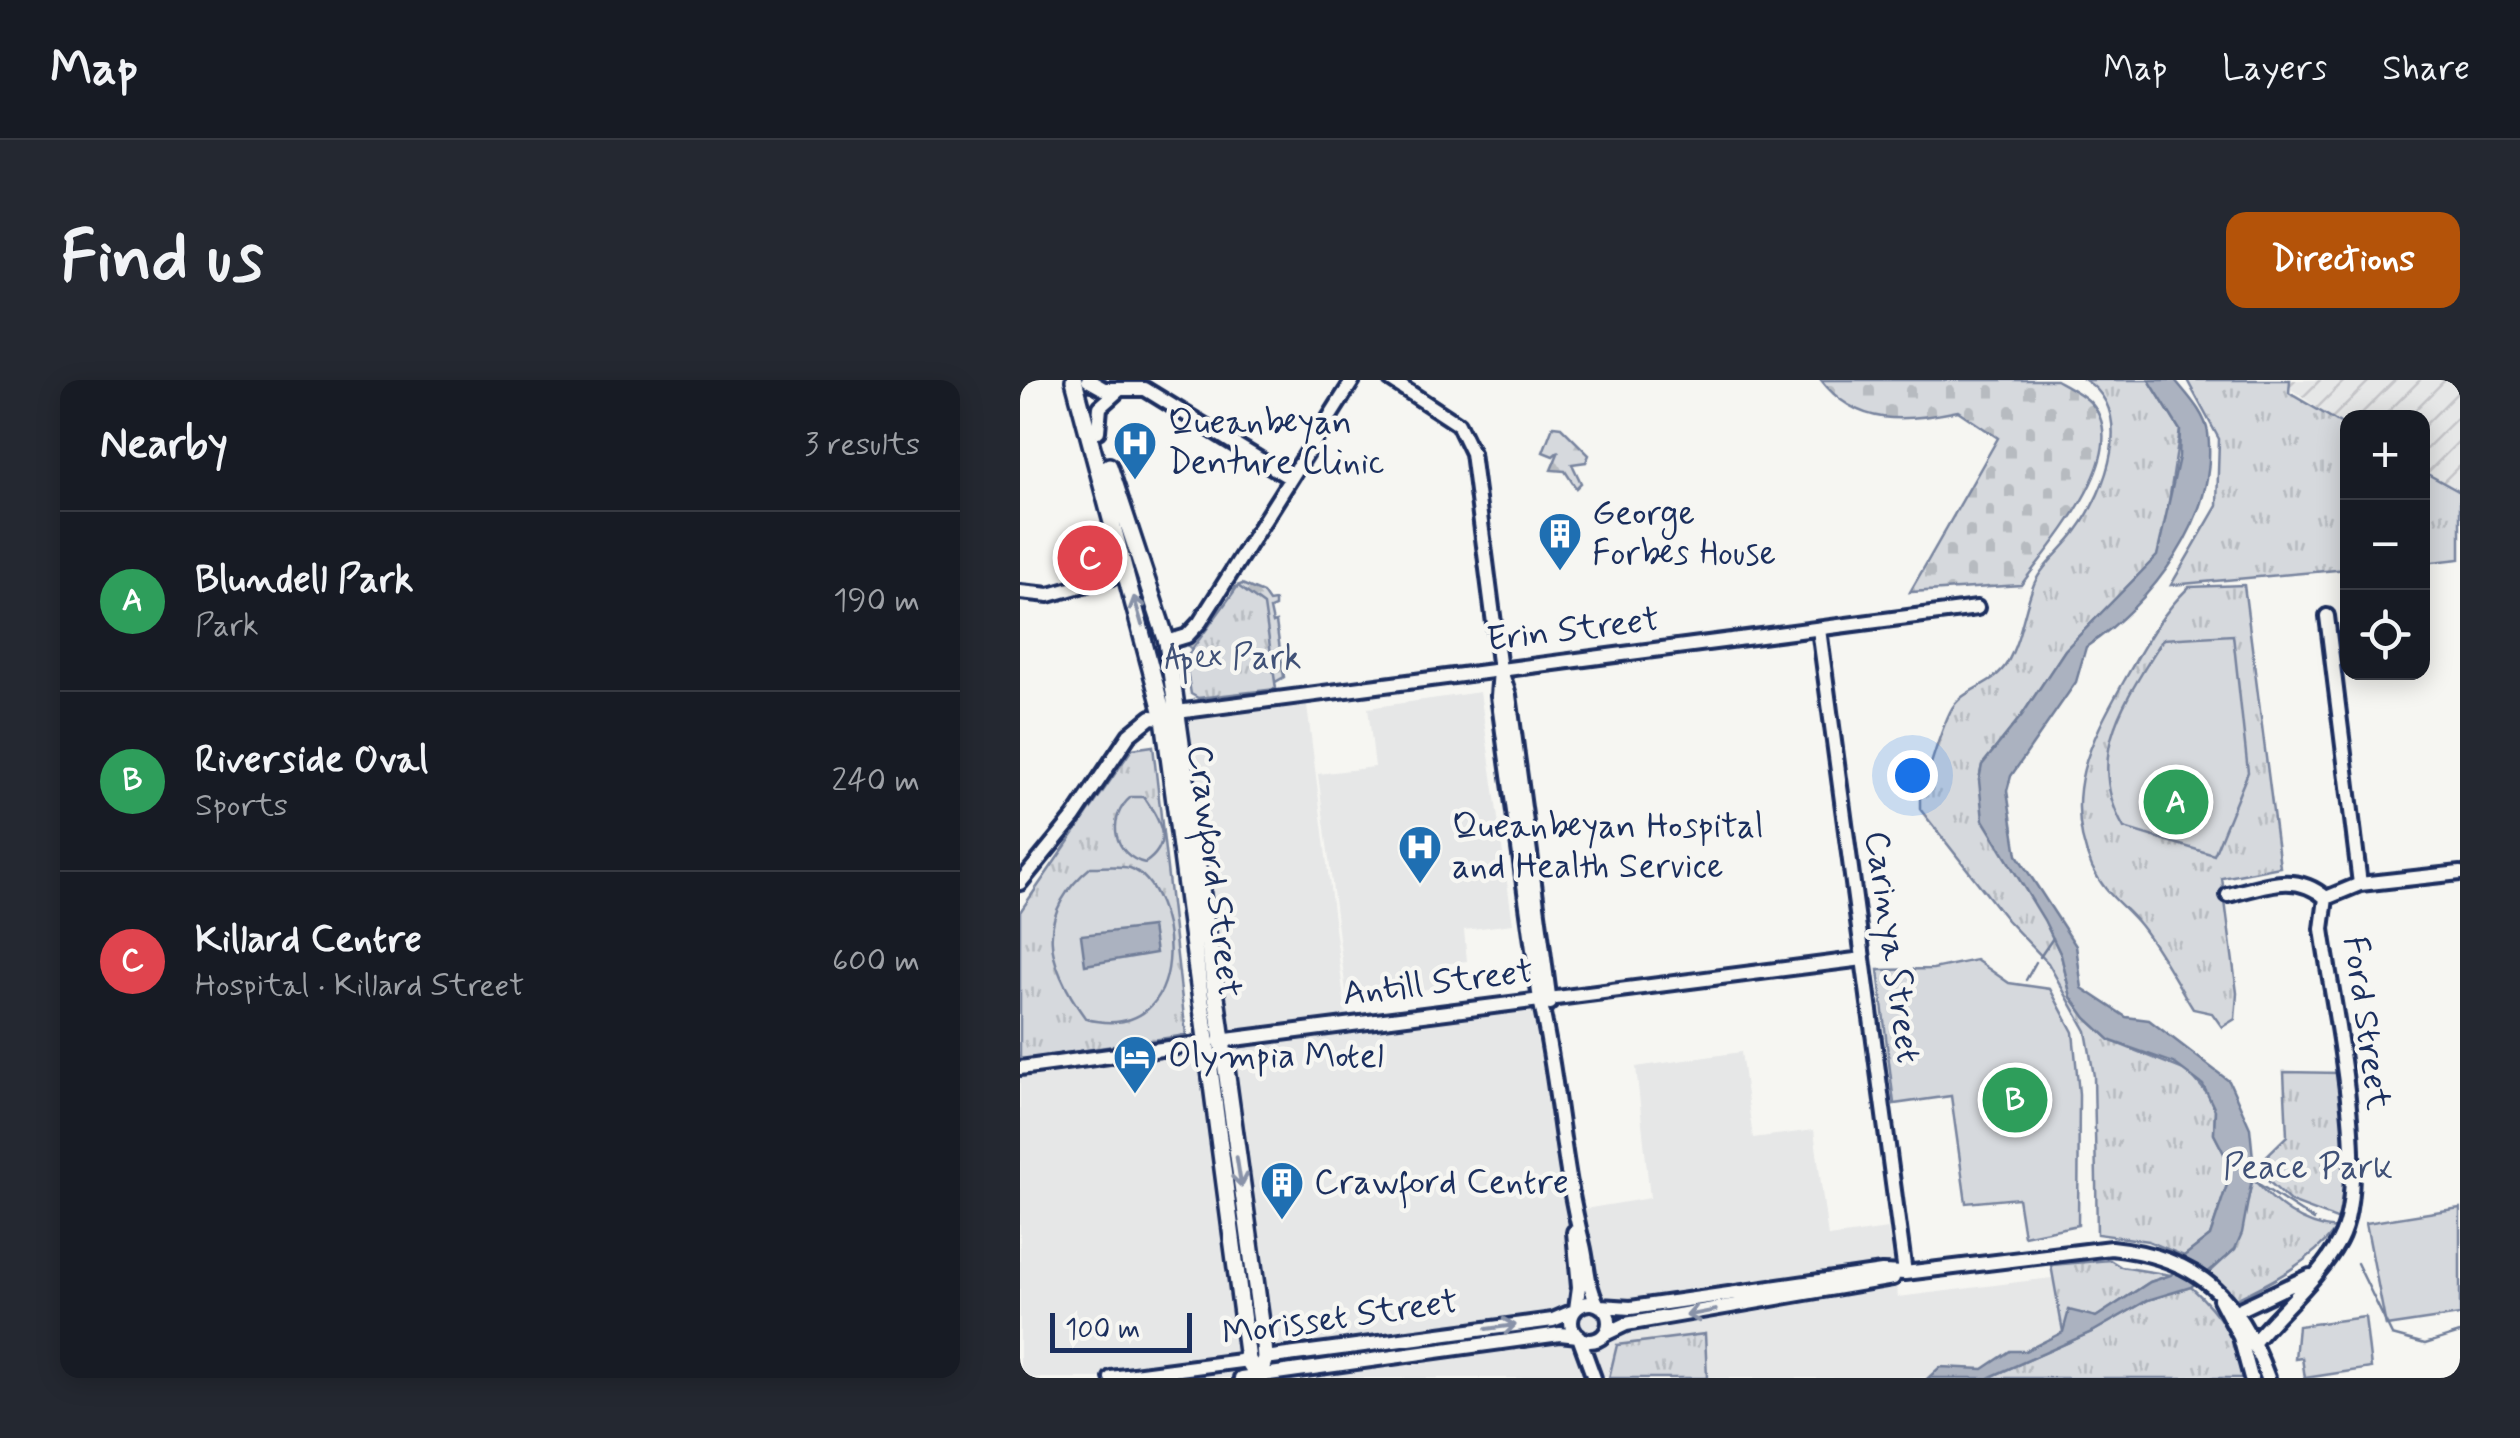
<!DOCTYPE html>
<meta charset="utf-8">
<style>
:root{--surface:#171b24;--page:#242831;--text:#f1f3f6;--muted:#9ea1a6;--line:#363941;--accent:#b45309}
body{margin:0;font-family:Mynerve,sans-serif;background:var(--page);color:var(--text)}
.controls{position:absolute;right:30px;top:30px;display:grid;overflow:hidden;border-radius:20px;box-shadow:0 5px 25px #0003}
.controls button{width:90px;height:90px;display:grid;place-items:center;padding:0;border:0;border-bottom:2px solid var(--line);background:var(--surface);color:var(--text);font:50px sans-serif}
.scale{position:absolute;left:30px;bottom:25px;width:142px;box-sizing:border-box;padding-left:10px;border:5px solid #1b2f5e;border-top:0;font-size:28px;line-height:35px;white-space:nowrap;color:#1b2f5e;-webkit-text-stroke:8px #f6f6f2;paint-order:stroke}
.you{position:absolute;left:892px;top:395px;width:35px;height:35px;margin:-25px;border:8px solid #fff;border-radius:50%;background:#1a73e8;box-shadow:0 0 0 15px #1a73e833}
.badge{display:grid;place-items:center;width:65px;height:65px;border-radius:50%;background:var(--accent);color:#fff;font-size:32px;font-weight:700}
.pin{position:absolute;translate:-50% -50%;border:5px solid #fff;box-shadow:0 2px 10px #0006}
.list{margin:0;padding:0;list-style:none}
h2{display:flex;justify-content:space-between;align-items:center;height:130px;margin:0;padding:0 40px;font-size:42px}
h2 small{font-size:32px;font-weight:400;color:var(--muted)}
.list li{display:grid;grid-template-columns:65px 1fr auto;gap:30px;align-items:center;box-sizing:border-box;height:180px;padding:0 40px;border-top:2px solid var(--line)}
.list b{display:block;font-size:38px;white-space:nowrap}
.list p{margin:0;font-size:32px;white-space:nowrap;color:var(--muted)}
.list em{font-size:32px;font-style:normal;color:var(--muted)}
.icon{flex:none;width:55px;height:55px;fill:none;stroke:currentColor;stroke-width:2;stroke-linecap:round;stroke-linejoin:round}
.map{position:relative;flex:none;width:1440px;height:998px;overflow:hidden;border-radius:20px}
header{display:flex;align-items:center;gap:60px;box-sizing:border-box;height:140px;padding:0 50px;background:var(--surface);border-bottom:2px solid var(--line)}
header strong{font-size:48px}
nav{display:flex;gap:55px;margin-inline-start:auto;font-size:35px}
.intro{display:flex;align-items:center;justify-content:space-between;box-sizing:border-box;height:240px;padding:0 60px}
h1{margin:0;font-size:70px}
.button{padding:25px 45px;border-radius:20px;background:var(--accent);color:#fff;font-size:35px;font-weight:700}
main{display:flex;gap:60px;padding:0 60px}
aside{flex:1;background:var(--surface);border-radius:20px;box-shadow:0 5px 25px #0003}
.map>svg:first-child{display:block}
.built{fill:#e6e7e7}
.industrial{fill:url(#industrial-furrows)}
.forest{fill:url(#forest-firs);stroke:#78849e;stroke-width:2.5}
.cemetery{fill:url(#cemetery-stones);stroke:#78849e;stroke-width:2.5}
.park{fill:url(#park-tufts);stroke:#78849e;stroke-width:2.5}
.pitch{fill:#d6d9dd;stroke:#78849e;stroke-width:2.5}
.water{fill:#abb2c0;stroke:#717e99;stroke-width:2.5}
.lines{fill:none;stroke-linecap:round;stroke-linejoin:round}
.stream{stroke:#717e99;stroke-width:2.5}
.minor-casing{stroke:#1b2f5e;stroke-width:20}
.major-casing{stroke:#1b2f5e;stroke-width:22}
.minor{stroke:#f6f6f2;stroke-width:12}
.major{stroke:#f6f6f2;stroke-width:15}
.oneway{stroke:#8892a8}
.labels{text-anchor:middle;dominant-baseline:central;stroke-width:9;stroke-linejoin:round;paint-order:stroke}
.poi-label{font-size:35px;fill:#1b2f5e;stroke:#f6f6f2;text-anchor:start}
.street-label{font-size:35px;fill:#1b2f5e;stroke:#f6f6f2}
.park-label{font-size:35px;fill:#405177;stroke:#f6f6f2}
</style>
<header>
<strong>Map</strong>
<nav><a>Map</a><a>Layers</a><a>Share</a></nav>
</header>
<div class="intro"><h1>Find us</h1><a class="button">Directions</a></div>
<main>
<aside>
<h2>Nearby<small>3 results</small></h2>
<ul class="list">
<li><span class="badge" style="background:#2e9e5b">A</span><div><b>Blundell Park</b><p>Park</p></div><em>190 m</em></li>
<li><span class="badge" style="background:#2e9e5b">B</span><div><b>Riverside Oval</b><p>Sports</p></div><em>240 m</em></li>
<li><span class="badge" style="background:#e0444e">C</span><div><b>Killard Centre</b><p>Hospital · Killard Street</p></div><em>600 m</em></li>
</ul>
</aside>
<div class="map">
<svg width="1440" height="998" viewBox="0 0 1440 998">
<defs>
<pattern id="industrial-furrows" width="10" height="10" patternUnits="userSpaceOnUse" patternTransform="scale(2.5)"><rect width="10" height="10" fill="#e6e7e7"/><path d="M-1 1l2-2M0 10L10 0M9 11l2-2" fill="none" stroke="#c5c6c9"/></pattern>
<pattern id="forest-firs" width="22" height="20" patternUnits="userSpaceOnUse" patternTransform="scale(2.5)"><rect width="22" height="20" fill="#d6d9dd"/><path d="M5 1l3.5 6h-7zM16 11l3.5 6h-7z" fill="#b7bbc0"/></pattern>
<pattern id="cemetery-stones" width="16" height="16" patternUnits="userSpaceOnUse" patternTransform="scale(2.5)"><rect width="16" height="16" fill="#d6d9dd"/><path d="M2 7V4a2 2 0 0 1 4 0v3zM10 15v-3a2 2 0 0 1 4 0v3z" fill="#b7bbc0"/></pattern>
<pattern id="park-tufts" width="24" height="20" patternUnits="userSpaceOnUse" patternTransform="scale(2.5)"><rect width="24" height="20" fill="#d6d9dd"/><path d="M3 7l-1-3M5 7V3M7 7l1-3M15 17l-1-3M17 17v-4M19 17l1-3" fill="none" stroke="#b7bbc0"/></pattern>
</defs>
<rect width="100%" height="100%" fill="#f6f6f2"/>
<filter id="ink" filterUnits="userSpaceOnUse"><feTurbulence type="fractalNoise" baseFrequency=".01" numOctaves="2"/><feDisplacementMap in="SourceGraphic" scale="20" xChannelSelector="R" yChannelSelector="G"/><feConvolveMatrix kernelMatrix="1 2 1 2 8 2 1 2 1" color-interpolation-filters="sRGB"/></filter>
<g filter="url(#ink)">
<!-- built -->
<path class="built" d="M460,312L493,544L444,550L447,581L420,585L416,608L327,620L298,394L355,387L348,328Z
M287,325L328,651L512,628L547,832L630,818L616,687L721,672L733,758L794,750L808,857L868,849L878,917L1032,898L1064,998H0V695L186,663L144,338Z"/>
<!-- industrial -->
<path class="industrial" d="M1258,0H1440V129L1403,102L1402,38H1328L1327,49Z"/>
<!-- forest -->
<path class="forest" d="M533,46L541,47L569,75L566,82L552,84L561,103L556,108L545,91L531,90L539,71L533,76L523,72Z
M222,204L243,213L249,222L255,221V227L250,229L253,243L256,242L264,297L250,305L176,273L165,263V255L176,246L186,248L183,239L191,229L203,238L215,207Z"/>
<!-- cemetery -->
<path class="cemetery" d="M801,0H1036C1047,6 1061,13 1069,21C1118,69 1029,167 1001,205L890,212L978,58L938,31C886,42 837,47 801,0Z"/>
<!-- park -->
<path class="park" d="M1065,0H1129L1160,50L1143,161L1137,176L1045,270L1002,335L962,385L959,400L1041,575L1051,617L1066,638L1091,661L1169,692L1189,716L1195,730L1194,754L1209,783V799L1190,856L1164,876L1128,861L1077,854L1074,696L1066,651L1028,583L987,540L900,429V418C910,390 917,359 930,332C942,307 973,307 987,283C1001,259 1004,229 1014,204C1023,184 1045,168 1057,150C1086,111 1116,32 1065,0Z
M1167,0H1270L1269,13L1327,47V189L1151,205L1197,126L1199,59Z
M1402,91L1440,112V179L1403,183Z
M1224,205L1260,487L1202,498L1217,613L1215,639L1202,647L1192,633L1173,629C1156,602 1140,570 1120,545C1103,524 1085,515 1072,487C1041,416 1070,362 1104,301C1124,266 1140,235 1169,207Z
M218,206L244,225L256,309L178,318L171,314L165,279Z
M133,366L166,655L0,680V532L112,369Z
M1264,692L1320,693L1326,820L1319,840L1271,822L1234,788L1267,756Z
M1233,799C1256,825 1281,845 1316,849C1290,882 1254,901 1216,919L1189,893L1215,869Z
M1090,880L1101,887L1151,895L1130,902L1076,937L1059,933L1043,952L1031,885Z
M1171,907C1202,935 1215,958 1225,998H968L1074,951L1128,920Z
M685,954L687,998H589L597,965Z"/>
<!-- pitch -->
<path class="pitch" d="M1213,255L1228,392L1194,475L1104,448C1063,376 1105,321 1143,259Z
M111,417H124C140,440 154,463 125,483C93,475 86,438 111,417Z
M71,487C82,487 100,485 110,488C161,507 178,666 66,639C26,584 13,535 71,487Z
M956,580L989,603L1030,609L1053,652L1059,714L1058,845L1004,856L998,818L946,823L931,716L874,724L858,590L913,589Z
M1440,828V935L1366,946L1346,843Z
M1345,937L1351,988L1285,998L1282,978L1275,979L1278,946Z"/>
<!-- water -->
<path class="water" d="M1129,0H1155C1167,15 1185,33 1188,53C1199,137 1131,224 1066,267L1056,302L991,396L987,411L997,475L1056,566L1062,608L1106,637L1129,640L1209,701L1230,748L1234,788L1222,853L1215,869L1171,907L1128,920L1074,951L968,998H908L920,987L963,989L990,971H1005L1043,952L1049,930L1076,937L1130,902L1151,895L1164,876L1190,856L1209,799V783L1194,754L1195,730L1183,705L1154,683L1091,661L1066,638L1051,617L1041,575L1024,540L963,440L959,400L962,385L1002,335L1045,270L1137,176L1159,77L1160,50Z
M132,547L136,573L65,585L61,555Z"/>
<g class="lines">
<!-- stream -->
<path class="stream" d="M1020,577L1033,558
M1006,600L1016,582
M1234,801L1294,840
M1337,883L1372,955L1405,964L1440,953"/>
<defs>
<path id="minor" d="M68,0L84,9H125L270,98
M371,0L438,44L452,73L480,290L478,316L520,620C539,701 542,785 563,865C568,886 567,906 578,925
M78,51L80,27L99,10
M0,212L29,215L107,193
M1307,236L1340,504
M799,249L885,893
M147,262L167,256L180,242L333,0
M483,297L489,315L530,623
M157,332L957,228
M0,503L54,437L109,355L131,337L144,338
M1208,515C1244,506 1276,491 1306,518
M199,661L843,579
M0,688L186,663
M554,852L559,907L556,929
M1200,919L1220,957L1231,998
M551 942a19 19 0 1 1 38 0a19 19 0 1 1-38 0Z
M580,926L611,928L862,892L885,893L1091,868C1180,877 1219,918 1248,998
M1218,930L1290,896
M585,954L606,944L873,898
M559,957L574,998
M1235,961C1263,927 1298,900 1319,861C1353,798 1312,623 1302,549L1306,518L1340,504L1440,493
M245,978L533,940L554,931
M91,998L228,980
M221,998L540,954L558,956"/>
<path id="major" d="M54,0L144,338L228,980L239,998
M89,86L147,262L244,964L245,978L239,996"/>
</defs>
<!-- minor casing -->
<use href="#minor" class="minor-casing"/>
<!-- major casing -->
<use href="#major" class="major-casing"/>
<!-- minor -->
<use href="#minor" class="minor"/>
<!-- major -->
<use href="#major" class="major"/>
</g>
<!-- one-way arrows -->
<defs><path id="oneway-shaft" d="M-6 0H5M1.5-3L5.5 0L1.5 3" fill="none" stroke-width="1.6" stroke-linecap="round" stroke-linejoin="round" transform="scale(2.5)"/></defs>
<g class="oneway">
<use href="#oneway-shaft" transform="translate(118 231) rotate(-106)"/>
<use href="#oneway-shaft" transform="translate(219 792) rotate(81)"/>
<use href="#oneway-shaft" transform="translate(681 933) rotate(169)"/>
<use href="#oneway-shaft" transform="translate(481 947) rotate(-8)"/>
</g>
</g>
<!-- icons -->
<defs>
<symbol id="hospital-pin" viewBox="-11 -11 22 30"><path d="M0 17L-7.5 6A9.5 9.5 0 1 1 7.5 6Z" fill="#1f6fb2" stroke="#f6f6f2"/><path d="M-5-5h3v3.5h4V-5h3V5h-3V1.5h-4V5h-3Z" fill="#fff"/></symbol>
<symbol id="building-pin" viewBox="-11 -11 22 30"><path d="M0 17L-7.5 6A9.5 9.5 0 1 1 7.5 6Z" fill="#1f6fb2" stroke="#f6f6f2"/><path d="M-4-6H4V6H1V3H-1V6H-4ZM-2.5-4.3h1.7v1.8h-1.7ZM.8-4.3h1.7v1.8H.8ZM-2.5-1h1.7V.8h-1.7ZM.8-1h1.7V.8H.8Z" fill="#fff"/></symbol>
<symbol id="hotel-pin" viewBox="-11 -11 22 30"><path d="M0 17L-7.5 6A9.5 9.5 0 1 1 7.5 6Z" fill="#1f6fb2" stroke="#f6f6f2"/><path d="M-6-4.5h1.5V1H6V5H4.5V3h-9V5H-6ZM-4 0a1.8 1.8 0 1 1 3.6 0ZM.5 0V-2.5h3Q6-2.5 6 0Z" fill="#fff"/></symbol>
</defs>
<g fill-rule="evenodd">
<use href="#hospital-pin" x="90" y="38" width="50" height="68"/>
<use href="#building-pin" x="515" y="129" width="50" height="68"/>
<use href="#hospital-pin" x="375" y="442" width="50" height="68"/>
<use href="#hotel-pin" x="90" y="652" width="50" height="68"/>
<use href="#building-pin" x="237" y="778" width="50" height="68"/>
</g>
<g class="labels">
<!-- poi labels -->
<g class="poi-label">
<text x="148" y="43">Queanbeyan<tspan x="148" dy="40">Denture Clinic</tspan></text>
<text x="572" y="134">George<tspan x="572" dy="40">Forbes House</tspan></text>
<text x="432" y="447">Queanbeyan Hospital<tspan x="432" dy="40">and Health Service</tspan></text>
<text x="148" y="677">Olympia Motel</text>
<text x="294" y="803">Crawford Centre</text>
</g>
<!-- street labels -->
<g class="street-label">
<text transform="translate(553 250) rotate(-7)">Erin Street</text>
<text transform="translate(194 491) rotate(83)">Crawford Street</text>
<text transform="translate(872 567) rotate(82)">Carinya Street</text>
<text transform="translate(418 603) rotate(-7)">Antill Street</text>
<text transform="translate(1346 643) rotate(82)">Ford Street</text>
<text transform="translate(320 938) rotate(-8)">Morisset Street</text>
</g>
<!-- park labels -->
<g class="park-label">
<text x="213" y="278">Apex Park</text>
<text x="1288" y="788">Peace Park</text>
</g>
</g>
</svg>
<div class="controls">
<button>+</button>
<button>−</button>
<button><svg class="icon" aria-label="locate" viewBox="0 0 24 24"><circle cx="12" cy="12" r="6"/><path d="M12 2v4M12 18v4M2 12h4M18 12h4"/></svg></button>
</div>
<div class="scale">100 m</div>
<div class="you"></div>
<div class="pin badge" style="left:1156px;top:422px;background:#2e9e5b">A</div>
<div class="pin badge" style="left:995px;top:720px;background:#2e9e5b">B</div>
<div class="pin badge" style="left:70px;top:178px;background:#e0444e">C</div>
</div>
</main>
